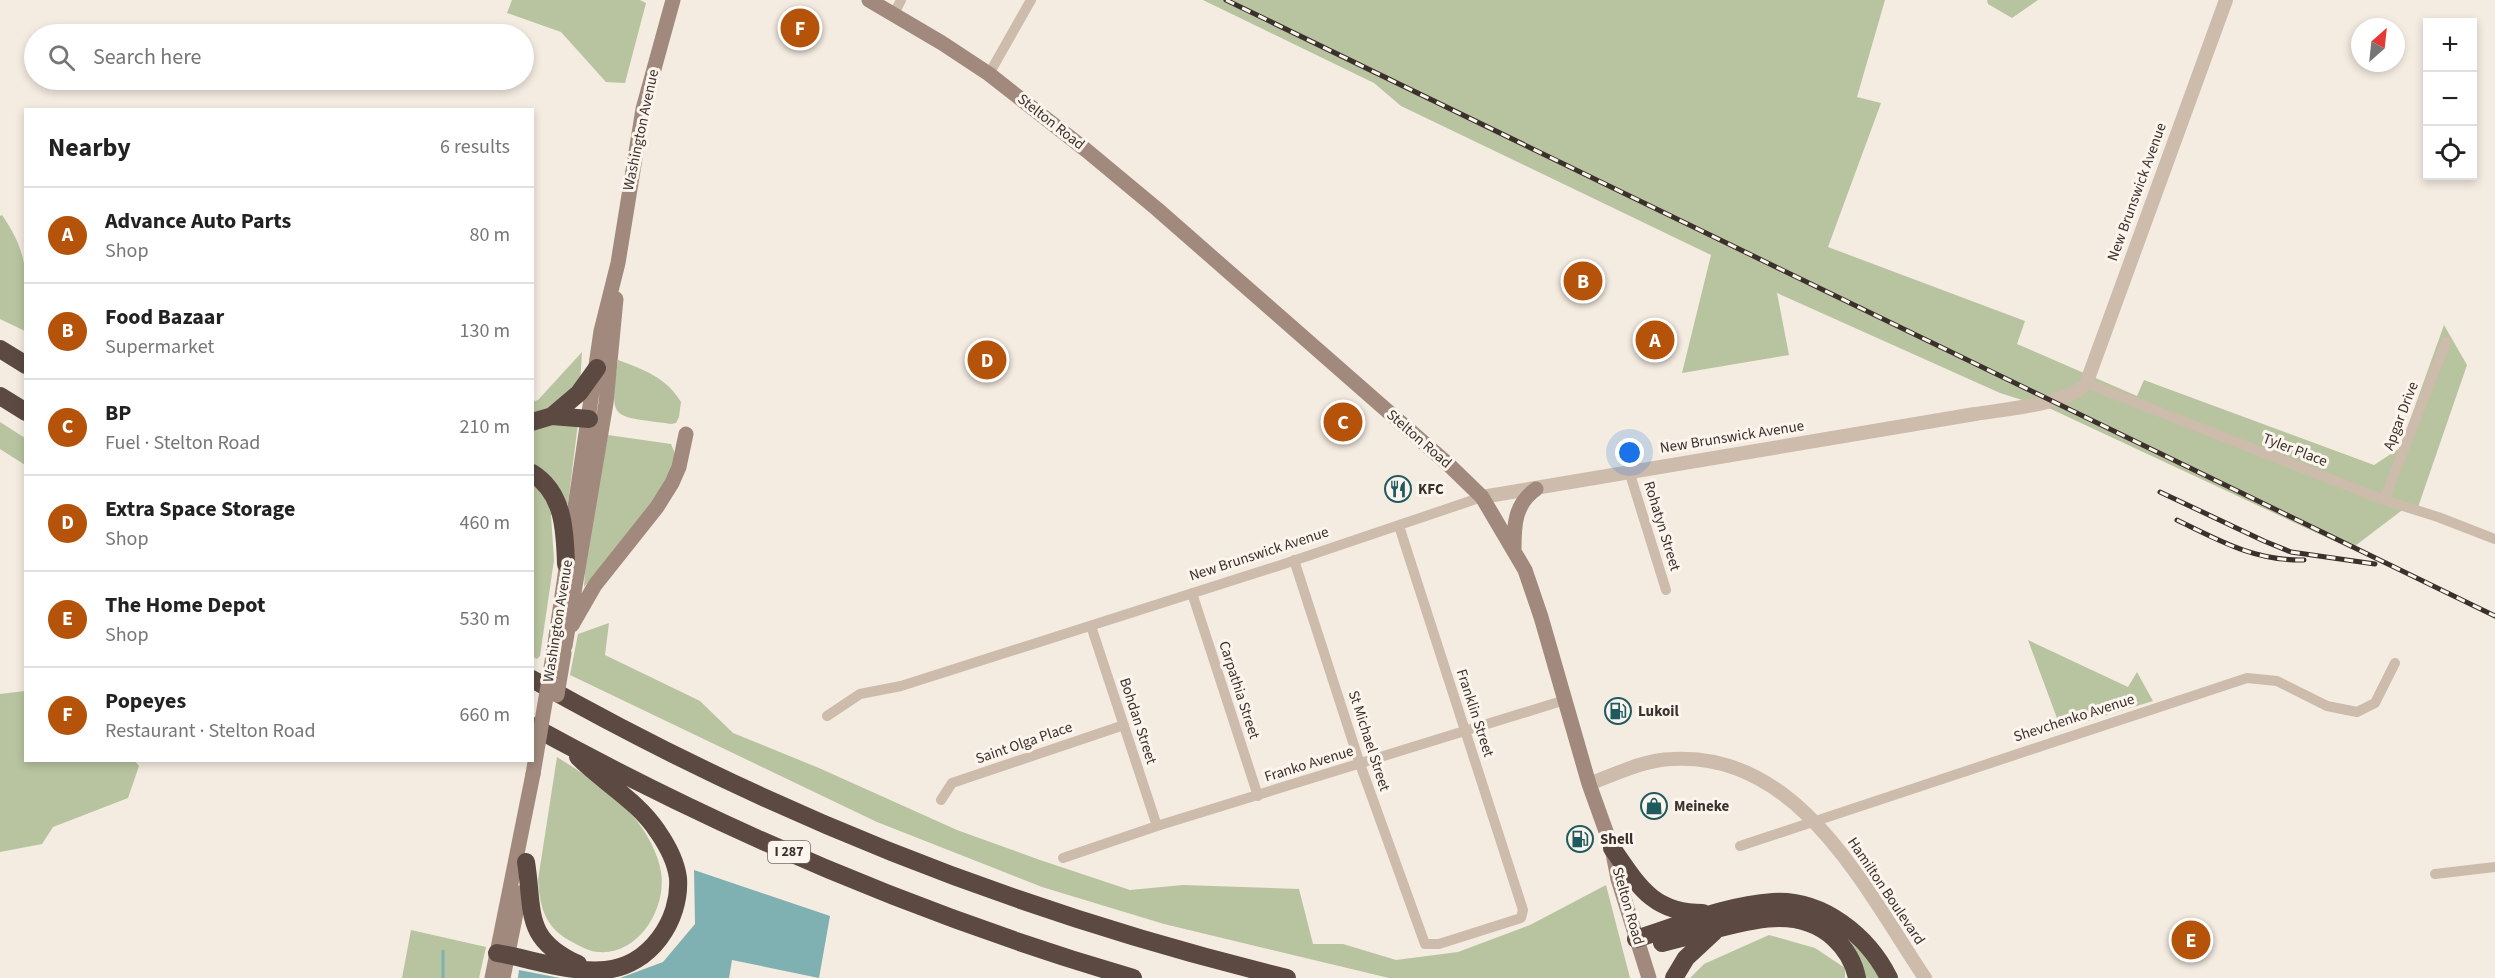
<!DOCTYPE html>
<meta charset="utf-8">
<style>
:root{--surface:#fff;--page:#f6f6f6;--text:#222;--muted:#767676;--line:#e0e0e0;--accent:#b45309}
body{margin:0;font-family:"Source Sans 3",sans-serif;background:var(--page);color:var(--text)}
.controls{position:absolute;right:18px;top:18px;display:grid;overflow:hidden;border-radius:0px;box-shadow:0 3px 9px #0003}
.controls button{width:54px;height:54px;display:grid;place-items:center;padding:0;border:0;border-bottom:2px solid var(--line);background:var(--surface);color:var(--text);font:30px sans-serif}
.compass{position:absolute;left:2351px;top:18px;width:54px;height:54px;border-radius:50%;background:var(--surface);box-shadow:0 3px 9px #0003;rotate:27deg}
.you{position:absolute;left:1630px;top:453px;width:21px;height:21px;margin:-15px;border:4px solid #fff;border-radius:50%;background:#1a73e8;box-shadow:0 0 0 9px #1a73e833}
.badge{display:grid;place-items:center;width:39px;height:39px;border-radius:50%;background:var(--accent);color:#fff;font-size:20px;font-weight:700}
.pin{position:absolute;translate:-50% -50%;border:3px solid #fff;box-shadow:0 2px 6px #0006}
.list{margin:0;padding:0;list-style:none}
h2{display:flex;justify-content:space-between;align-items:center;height:78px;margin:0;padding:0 24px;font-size:26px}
h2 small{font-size:20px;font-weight:400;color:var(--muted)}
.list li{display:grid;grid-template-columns:39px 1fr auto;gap:18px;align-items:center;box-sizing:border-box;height:96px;padding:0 24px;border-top:2px solid var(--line)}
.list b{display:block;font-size:22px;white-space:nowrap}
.list p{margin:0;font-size:20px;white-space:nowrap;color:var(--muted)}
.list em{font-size:20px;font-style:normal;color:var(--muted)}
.icon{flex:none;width:33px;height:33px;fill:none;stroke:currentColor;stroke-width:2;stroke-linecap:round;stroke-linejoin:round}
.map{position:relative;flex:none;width:2495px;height:978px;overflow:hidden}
.search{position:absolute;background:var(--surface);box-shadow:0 3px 9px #0003;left:24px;top:24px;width:510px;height:66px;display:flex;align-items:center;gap:15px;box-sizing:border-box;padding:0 21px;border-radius:33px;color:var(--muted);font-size:22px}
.panel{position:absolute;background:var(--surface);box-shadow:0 3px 9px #0003;left:24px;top:108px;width:510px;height:654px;border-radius:0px}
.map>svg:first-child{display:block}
.green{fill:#b8c4a0}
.water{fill:#7fb0b2}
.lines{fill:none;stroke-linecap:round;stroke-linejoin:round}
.stream{stroke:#7fb0b2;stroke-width:3}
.minor{stroke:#cdbbac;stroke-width:10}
.tertiary{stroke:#cdbbac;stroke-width:14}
.secondary{stroke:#a18a7d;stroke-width:15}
.motorway{stroke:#5c4a42;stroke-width:18}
.rail-casing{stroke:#3b302b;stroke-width:5}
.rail{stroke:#fbf5ee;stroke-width:3;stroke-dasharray:9;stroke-linecap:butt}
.secondary-bridge{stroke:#a18a7d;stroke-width:15}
.labels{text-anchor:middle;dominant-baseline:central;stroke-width:6;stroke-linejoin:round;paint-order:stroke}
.shield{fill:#fbf5ee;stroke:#756b66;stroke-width:1.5}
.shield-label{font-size:14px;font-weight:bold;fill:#3b302b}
.street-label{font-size:15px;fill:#3b302b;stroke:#fbf5ee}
.poi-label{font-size:15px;font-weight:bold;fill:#3b302b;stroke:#fbf5ee;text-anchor:start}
</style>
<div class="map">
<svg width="2495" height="978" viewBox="0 0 2495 978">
<rect width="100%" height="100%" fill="#f4ebe1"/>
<!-- green -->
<path class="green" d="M512,0H640L646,3L625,83L606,82L561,32L507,13Z
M1203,0H1885L1857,97L1881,103L1828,247L2025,321L2017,344L2137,396L2144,380L2374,465L2400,448L2444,325L2467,365L2416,513L2405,508L2351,549L2051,409L2000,393L1777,293L1789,355L1682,373L1711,255L1401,106L1374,83Z
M1987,0H2038L2012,18L1988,4Z
M2,215C32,258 26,282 25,331L0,319V216Z
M582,352L580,385L560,403L533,416L532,402L538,400Z
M618,360C643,369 667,378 681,402L679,417L676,423L671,424C611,415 609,423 618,360Z
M553,421L578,423L568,504L563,502L533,466V427Z
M0,422L25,438V465L0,449Z
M608,435L671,444C673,449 675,452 675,457C669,491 608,560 584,587L586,551Z
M533,480L556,509L551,515L554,560L540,656L537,659L533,657Z
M609,623L605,655L700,701L733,733L819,768L957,830L1040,860L1130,890L1183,885L1299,889L1313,944H1343L1396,960L1458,952L1530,925L1606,885L1630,978H1389L1164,924L1042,887L877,822L570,675L578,634Z
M2028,640L2128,687L2137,672L2153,701L2061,729Z
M25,691L26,760L135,761L139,766L128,798L53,827L42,844L0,852V694Z
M557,757C584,774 611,791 633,816C646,831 658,853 661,872C667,908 639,955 599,952C591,952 581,947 574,943C546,929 540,910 538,880Z
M1841,929L1857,942L1883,978H1863Z
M411,930L486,947L479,978H402Z
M1769,935L1815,948L1845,968V978H1690L1704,964Z"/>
<!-- water -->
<path class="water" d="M694,870L830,916L819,978L732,960L729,978H620L663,962L695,924Z
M519,970L560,978H518Z"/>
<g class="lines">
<!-- stream -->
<path class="stream" d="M443,978V951"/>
<!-- minor -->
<path class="minor" d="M894,14L901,0
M989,74L1031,0
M2086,383L2384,500L2438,517L2495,539
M1629,471L1666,590
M2384,500L2446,342
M1294,560L1360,764L1425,944H1439L1521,918L1523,910L1399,526
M1192,593L1258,796
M1091,626L1157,826
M827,716L860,694L901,686L1281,565L1482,497
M941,800L952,783L1124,725
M1740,846L2247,678L2277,681L2327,706L2357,712L2375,703L2395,663
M1063,858L1157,826L1565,700
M2435,874L2495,867"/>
<!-- tertiary -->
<path class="tertiary" d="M1482,497L1975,414C2004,409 2066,405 2086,384L2226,0
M1589,784C1616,774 1643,760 1672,759C1799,751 1865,889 1925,978"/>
<!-- secondary -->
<path class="secondary" d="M869,0L942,43L989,74L1086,150L1157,209L1449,465L1482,497L1525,570L1541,617L1589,784L1612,848L1618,879L1649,978
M1514,548C1514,524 1515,504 1536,489
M572,625L595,585L657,507L672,483L679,467L686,434
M565,646L606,403L616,299
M554,650L601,331L618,263L643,109L673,0
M492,978L533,774
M503,978L520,893"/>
<!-- motorway -->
<path class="motorway" d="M0,349L26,365
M0,396L26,412
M552,416L579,393L597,368
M532,422L552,416L589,419
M532,473C564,493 565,531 566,564
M532,679C768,813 1023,914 1287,978
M532,726C723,831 925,917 1133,978
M1612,848C1638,885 1652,913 1703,913
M526,862C534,912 523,939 578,964
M1636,939C1681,925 1726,905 1773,902C1823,899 1868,936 1889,978
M1662,943C1681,938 1701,933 1720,928C1759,918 1801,908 1834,938C1846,949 1854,963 1857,978
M497,953C532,959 569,973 605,970C650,966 681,920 678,878C676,862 667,845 658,832C638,801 604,783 578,757
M1674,978L1686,958L1714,932"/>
<defs>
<path id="rail" d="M1226,0L2495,616
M2160,492L2264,541L2291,552L2375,564
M2177,520C2220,541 2255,561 2304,560"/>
</defs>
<!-- rail casing -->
<use href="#rail" class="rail-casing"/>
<!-- rail -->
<use href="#rail" class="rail"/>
<!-- secondary-bridge -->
<path class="secondary-bridge" d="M557,695L564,653
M533,774L554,650"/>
</g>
<!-- icons -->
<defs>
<symbol id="restaurant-ring" viewBox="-11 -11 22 22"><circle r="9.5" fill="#fbf5ee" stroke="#1f5a5e" stroke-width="1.5"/><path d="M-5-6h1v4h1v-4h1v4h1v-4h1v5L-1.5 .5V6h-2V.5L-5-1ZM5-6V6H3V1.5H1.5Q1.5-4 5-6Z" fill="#1f5a5e"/></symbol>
<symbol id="fuel-ring" viewBox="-11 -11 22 22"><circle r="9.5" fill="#fbf5ee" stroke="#1f5a5e" stroke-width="1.5"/><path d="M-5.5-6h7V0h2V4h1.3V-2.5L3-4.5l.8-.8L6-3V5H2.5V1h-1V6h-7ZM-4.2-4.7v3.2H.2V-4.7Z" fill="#1f5a5e"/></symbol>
<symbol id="shop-ring" viewBox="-11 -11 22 22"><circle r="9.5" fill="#fbf5ee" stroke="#1f5a5e" stroke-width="1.5"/><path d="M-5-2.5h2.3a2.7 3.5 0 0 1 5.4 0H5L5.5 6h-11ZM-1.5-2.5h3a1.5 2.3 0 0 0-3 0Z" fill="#1f5a5e"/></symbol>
</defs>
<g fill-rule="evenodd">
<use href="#restaurant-ring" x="1383" y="474" width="30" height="30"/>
<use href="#fuel-ring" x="1603" y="696" width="30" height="30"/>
<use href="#shop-ring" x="1639" y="791" width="30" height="30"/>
<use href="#fuel-ring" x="1565" y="824" width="30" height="30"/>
</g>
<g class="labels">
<!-- shield labels -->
<rect class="shield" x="768" y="841" width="42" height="22" rx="4.5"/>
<g class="shield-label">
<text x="789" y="852">I 287</text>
</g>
<!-- street labels -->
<g class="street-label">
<text transform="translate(1051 122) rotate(38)">Stelton Road</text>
<text transform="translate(641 130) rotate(-78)">Washington Avenue</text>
<text transform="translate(2137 192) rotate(-70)">New Brunswick Avenue</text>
<text transform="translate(2401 416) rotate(-69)">Apgar Drive</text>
<text transform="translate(1732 437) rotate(-9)">New Brunswick Avenue</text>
<text transform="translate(1419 439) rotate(41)">Stelton Road</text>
<text transform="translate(2295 450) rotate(21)">Tyler Place</text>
<text transform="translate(1662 526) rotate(73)">Rohatyn Street</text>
<text transform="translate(1259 554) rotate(-18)">New Brunswick Avenue</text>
<text transform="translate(558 621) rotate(-81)">Washington Avenue</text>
<text transform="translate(1239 690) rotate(72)">Carpathia Street</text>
<text transform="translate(1475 713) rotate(72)">Franklin Street</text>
<text transform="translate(2074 718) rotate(-18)">Shevchenko Avenue</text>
<text transform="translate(1138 721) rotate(72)">Bohdan Street</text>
<text transform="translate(1369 741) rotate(72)">St Michael Street</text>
<text transform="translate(1024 743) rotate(-19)">Saint Olga Place</text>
<text transform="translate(1309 764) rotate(-17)">Franko Avenue</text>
<text transform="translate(1886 891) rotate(56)">Hamilton Boulevard</text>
<text transform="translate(1628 906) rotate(74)">Stelton Road</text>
</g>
<!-- poi labels -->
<g class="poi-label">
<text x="1418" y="489">KFC</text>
<text x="1638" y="711">Lukoil</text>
<text x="1674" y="806">Meineke</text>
<text x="1600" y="839">Shell</text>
</g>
</g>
</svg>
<div class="controls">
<button>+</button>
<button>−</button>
<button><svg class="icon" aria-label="locate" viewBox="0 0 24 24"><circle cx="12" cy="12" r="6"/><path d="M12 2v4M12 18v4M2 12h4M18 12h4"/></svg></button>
</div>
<svg class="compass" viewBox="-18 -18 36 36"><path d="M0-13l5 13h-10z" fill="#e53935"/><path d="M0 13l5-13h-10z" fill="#767676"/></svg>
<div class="you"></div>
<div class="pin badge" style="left:1655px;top:340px">A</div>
<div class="pin badge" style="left:1583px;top:281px">B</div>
<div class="pin badge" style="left:1343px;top:422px">C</div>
<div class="pin badge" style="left:987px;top:360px">D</div>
<div class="pin badge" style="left:2191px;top:940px">E</div>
<div class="pin badge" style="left:800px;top:28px">F</div>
<div class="search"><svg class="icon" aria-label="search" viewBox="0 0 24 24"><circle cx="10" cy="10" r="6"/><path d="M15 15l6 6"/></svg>Search here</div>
<section class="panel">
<h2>Nearby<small>6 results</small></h2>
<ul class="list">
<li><span class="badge">A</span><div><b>Advance Auto Parts</b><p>Shop</p></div><em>80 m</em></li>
<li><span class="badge">B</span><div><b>Food Bazaar</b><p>Supermarket</p></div><em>130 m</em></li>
<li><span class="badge">C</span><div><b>BP</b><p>Fuel · Stelton Road</p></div><em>210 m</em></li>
<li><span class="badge">D</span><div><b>Extra Space Storage</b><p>Shop</p></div><em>460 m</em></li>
<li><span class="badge">E</span><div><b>The Home Depot</b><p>Shop</p></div><em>530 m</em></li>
<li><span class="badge">F</span><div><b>Popeyes</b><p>Restaurant · Stelton Road</p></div><em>660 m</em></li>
</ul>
</section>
</div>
